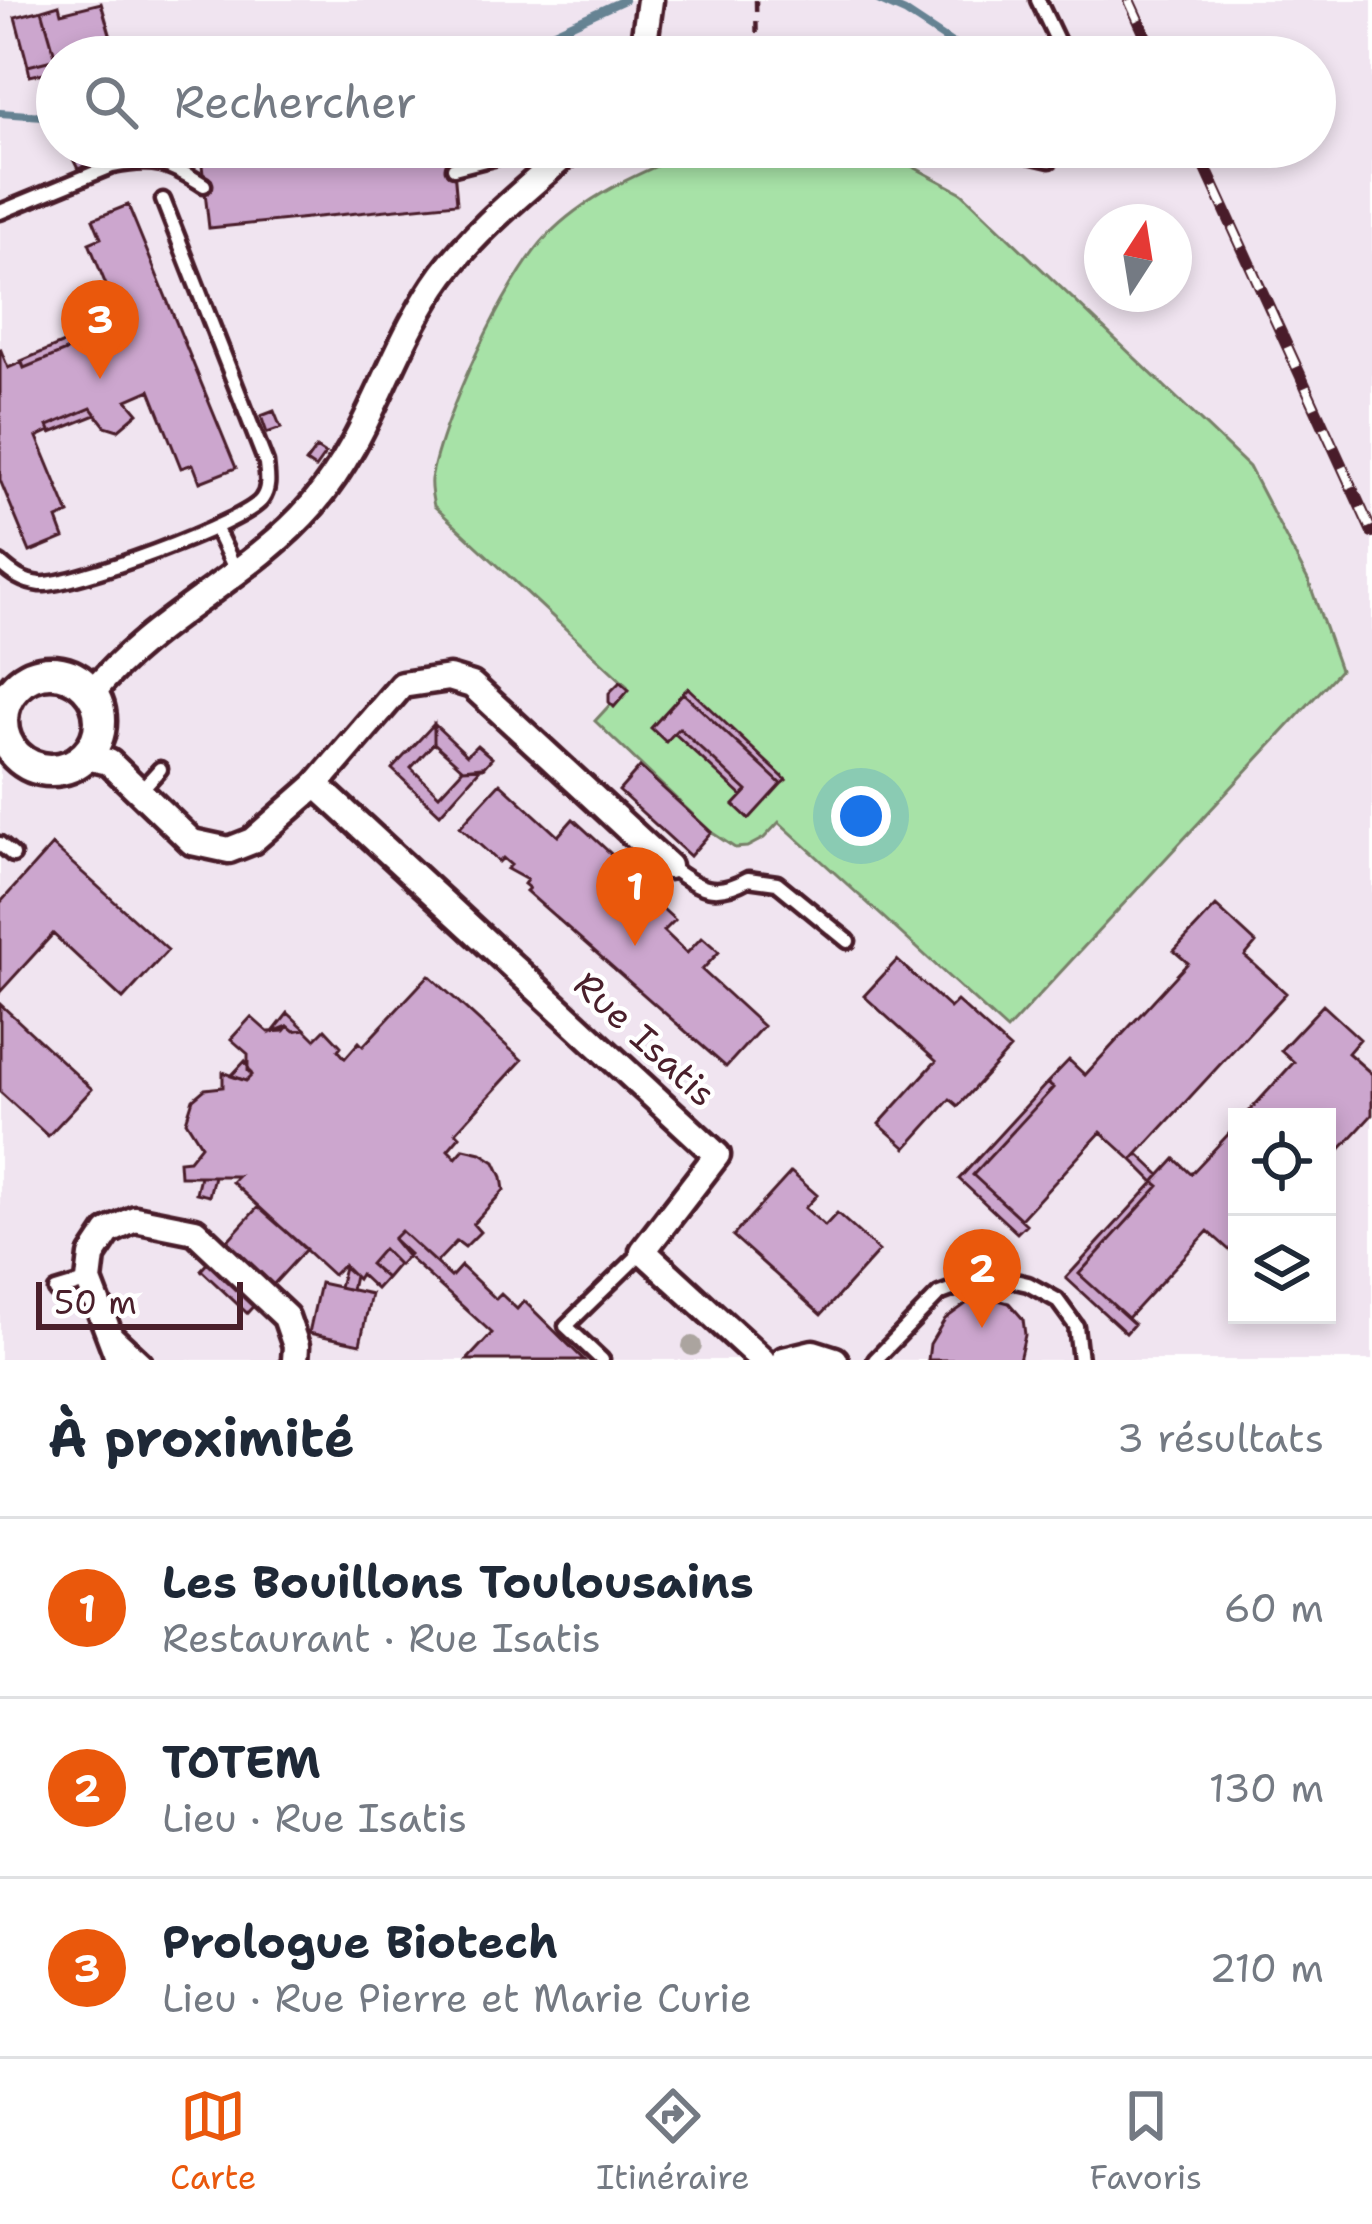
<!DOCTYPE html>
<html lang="fr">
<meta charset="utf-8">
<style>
:root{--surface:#fff;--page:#f6f6f7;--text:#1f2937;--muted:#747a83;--line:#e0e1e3;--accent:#ea580c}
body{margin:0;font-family:"Shantell Sans",sans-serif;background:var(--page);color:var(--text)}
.controls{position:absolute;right:36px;bottom:36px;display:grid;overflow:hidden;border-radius:0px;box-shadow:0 6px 18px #0003}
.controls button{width:108px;height:108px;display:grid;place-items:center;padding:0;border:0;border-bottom:3px solid var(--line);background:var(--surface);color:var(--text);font:60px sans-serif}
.compass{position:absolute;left:1084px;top:204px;width:108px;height:108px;border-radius:50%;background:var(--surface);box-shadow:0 6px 18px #0003;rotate:12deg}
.scale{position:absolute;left:36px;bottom:30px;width:207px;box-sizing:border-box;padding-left:12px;border:6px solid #4a1f2b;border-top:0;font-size:33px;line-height:42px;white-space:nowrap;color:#4a1f2b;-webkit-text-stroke:9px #fff;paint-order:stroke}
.you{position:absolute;left:861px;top:816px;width:42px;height:42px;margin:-30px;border:9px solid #fff;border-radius:50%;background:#1a73e8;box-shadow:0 0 0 18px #1a73e833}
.badge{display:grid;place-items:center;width:78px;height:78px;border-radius:50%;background:var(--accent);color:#fff;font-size:39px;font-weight:700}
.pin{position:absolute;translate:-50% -99px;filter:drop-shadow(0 3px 6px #0008)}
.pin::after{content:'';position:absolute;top:63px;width:42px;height:36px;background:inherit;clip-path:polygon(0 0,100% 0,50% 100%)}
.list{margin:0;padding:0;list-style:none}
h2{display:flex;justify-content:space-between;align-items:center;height:156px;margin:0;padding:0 48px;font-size:51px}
h2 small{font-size:39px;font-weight:400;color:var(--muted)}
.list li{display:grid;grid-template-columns:78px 1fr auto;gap:36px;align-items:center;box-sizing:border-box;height:180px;padding:0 48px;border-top:3px solid var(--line)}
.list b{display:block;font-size:45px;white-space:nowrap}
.list p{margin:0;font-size:39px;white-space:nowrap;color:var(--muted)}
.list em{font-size:39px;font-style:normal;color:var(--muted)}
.icon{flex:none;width:66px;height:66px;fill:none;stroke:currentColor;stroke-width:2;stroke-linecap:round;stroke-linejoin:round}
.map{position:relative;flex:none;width:1372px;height:1360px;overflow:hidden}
.search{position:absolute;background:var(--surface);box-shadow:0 6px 18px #0003;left:36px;right:36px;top:36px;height:132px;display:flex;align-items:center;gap:30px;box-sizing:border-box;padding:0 42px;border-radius:66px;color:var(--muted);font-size:45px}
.sheet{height:696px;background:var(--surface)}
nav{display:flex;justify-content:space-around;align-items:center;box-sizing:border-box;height:168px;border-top:3px solid var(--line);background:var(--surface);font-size:33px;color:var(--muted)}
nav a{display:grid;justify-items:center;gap:6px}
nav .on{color:var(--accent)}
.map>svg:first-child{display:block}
.built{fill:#f0e4f0;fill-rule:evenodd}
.green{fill:#a7e2a7;stroke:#788069;stroke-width:3}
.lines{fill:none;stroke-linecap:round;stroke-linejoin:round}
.stream{stroke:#668393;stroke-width:8}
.building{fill:#cca6ce;stroke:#4a1f2b;stroke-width:3}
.service-casing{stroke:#4a1f2b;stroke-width:21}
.minor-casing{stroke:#4a1f2b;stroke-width:33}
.tertiary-casing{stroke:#4a1f2b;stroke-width:39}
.path{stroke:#4a1f2b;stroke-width:4.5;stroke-dasharray:12 9;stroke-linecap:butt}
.service{stroke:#fff;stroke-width:12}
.minor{stroke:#fff;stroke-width:24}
.tertiary{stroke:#fff;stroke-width:30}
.rail-casing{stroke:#4a1f2b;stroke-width:12}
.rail{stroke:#fff;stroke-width:8;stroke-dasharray:22;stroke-linecap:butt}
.tree{fill:#aba49f}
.labels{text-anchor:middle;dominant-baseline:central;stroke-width:9;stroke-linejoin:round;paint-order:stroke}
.street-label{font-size:36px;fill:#4a1f2b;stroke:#fff}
</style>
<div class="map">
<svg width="1372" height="1360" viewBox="0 0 1372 1360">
<rect width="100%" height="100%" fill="#fff"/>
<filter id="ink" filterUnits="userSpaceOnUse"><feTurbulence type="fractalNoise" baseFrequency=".00833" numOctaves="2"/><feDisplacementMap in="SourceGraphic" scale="24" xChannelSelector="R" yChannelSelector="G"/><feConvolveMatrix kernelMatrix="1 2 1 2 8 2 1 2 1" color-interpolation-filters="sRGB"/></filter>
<g filter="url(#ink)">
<!-- built -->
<path class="built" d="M0,0H1372V1360H0ZM57,57H1315V147H57ZM1102,222H1174V294H1102ZM1237,1117H1327V1315H1237Z"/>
<!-- green -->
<path class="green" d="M700,147H876L962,193L1249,467L1309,582L1340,670L1007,1030L779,822L764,838L747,847L735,848L711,832L595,721L627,686L434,506C432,497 430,488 431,479C442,418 505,280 547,236C588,193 647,170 700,147Z"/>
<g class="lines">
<!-- stream -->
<path class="stream" d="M878,0L905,12L973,57
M379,57H444
M500,57L624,0
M0,113L57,117"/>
</g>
<!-- building -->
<path class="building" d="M101,3L115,51L92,57H73L72,54L56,59L42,10L59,5L61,13Z
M42,10L56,59L28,66L15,17Z
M56,59L57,70L30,76L28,66Z
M200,147H452L457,203L209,228Z
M79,149L87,165L78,169L70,153Z
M128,205L236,468L200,482L193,464L181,468L150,390L127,400L138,413L118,430L105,426L91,408L48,426L50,431L37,437L69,514L57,519L64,538L30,552L0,480V348L8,368L22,362L24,368L110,333L107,327L121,322L89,243L101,238L93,219Z
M106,325L110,333L24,368L21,361Z
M91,408L96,415L51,433L48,426Z
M274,411L281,428L267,433L261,416Z
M316,448L325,454L315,468L306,462Z
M620,682L629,690L614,707L609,702V693Z
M688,688L786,780L781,784L683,693Z
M683,693L781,784L749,819L734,805L747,791L679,728L666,742L651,728Z
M434,724V743L411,768L439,795L463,769L482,767L440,814L392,769Z
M434,724L467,755L477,745L492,758L483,768L463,769L434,743Z
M679,728L747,791L742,796L674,733Z
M640,767L711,832L690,856L619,791Z
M500,783L558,836L573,819L645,885L641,889L675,920L664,931L687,953L702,937L719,952L702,970L763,1026L726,1067L526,891L529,888L524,884L527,880L507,869L511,865L503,858L499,862L460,827Z
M52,845L168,950L123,999L53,934L0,992V903Z
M1216,906L1256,943L1245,956L1286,993L1132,1160L1101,1132L1021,1219L973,1175L1053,1088L1047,1083L1069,1060L1085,1075L1188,963L1174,951Z
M897,960L950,1008L957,1001L1010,1049L958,1106L950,1099L906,1148L879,1124L936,1061L864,996Z
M429,975L522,1060L456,1132L460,1136L448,1150L456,1158L464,1149L481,1153L495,1162L502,1177L504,1190L473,1224L480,1232L465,1247L457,1241L436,1263L401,1231L393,1239L409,1254L399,1265L383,1249L370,1264L386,1278L376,1289L360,1274L357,1279L343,1265L333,1275L232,1182L238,1176H180L179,1161L189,1160L201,1145L186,1121L193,1099L205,1089L223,1087V1072L246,1081L252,1075L248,1071V1054L231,1039L251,1017L268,1032L284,1031L288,1026L294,1031L305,1029L315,1039L325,1029L341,1046L338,1050L345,1058L359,1042L363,1046Z
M0,1004L92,1089L48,1136L0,1092Z
M1323,1005L1360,1039L1348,1053L1372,1074V1115L1327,1164V1117H1244L1294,1062L1281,1050Z
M288,1013L305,1029L294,1031L288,1026L273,1032Z
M245,1061L252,1075L246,1081L231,1076Z
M1047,1083L1053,1088L973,1175L1026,1224L1017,1233L959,1179Z
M1237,1125V1257L1208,1231L1128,1318L1079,1274L1159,1186L1154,1182L1175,1159L1191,1174Z
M1138,1154L1160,1175L1154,1182L1132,1160Z
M791,1172L817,1195L805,1208L825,1226L837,1213L879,1251L821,1315L733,1236Z
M200,1176H214L209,1196L196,1193Z
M1154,1182L1159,1186L1079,1274L1134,1324L1126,1333L1066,1278Z
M258,1207L306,1249L247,1313L201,1270Z
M401,1231L451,1277L461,1266L496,1299L501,1294L517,1309L524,1301L584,1360H467L492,1333L407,1256L393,1239Z
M383,1249L398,1264L386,1278L370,1264Z
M344,1267L354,1276L351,1290L339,1287Z
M320,1283L371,1294L360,1344L309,1333Z
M987,1297L1009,1303L1023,1319L1025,1335L1019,1360H928L930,1344L945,1319L967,1303Z"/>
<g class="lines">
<defs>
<path id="service" d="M1038,0L1065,57
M1016,147L1029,155L1050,160L1065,147
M113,166C154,157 169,163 204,185
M454,168L497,157L505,147
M0,212L112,166L126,147
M216,529L236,571
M0,563C12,574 23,582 40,584C69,587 246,523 262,499C270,488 267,475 266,463L163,200
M140,791L160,769
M0,844L13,855
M668,866C698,887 713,899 748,879L777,883L848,941
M56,1291L89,1281
M117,1335L144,1360
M602,1360L566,1326L643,1251
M875,1360L939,1294L989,1275L1028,1284L1057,1300L1076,1326L1080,1360"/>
<path id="minor" d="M642,57L650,0
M92,693C153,618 250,577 313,504C371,437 391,345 443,274C479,226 530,187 574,147
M86,757L109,762L192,842L229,850L252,841L316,785L402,685L449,678L472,685L668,866
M316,785L717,1155L643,1251L762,1360
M119,1360L89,1281L92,1256L108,1232L135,1219L195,1231L286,1317L296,1346L295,1360
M784,1360L813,1353L835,1360"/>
<path id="tertiary" d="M2 721a49 49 0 1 1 98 0a49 49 0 1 1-98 0Z"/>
</defs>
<!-- service casing -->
<use href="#service" class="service-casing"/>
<!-- minor casing -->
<use href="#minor" class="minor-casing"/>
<!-- tertiary casing -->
<use href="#tertiary" class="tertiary-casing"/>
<!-- path -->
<path class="path" d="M756,0L757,57"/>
<!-- service -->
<use href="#service" class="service"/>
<!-- minor -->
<use href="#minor" class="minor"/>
<!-- tertiary -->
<use href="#tertiary" class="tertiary"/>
<defs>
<path id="rail" d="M1129,0L1155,57
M1196,147L1372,532"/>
</defs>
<!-- rail casing -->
<use href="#rail" class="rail-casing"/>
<!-- rail -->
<use href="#rail" class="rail"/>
</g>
<!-- trees -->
<circle class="tree" cx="692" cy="1346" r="10"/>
</g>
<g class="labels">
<!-- street labels -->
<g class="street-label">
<text transform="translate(645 1039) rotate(43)">Rue Isatis</text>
</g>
</g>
</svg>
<div class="controls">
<button><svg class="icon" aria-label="locate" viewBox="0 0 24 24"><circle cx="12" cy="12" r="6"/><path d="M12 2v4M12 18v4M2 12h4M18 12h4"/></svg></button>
<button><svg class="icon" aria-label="layers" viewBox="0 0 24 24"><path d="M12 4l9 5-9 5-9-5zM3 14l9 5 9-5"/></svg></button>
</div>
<svg class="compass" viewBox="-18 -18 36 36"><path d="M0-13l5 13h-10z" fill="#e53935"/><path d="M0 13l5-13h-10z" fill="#747a83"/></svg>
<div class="scale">50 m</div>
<div class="you"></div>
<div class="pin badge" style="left:635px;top:946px">1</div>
<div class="pin badge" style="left:982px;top:1328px">2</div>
<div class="pin badge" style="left:100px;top:379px">3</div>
<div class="search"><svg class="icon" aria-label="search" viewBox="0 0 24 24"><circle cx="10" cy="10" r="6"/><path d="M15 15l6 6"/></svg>Rechercher</div>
</div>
<section class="sheet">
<h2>À proximité<small>3 résultats</small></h2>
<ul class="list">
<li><span class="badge">1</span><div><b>Les Bouillons Toulousains</b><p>Restaurant · Rue Isatis</p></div><em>60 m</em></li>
<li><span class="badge">2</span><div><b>TOTEM</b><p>Lieu · Rue Isatis</p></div><em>130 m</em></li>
<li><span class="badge">3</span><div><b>Prologue Biotech</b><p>Lieu · Rue Pierre et Marie Curie</p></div><em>210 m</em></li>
</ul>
</section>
<nav>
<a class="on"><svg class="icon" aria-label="map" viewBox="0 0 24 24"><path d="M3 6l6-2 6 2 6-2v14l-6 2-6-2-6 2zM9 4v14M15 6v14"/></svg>Carte</a>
<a><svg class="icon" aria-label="directions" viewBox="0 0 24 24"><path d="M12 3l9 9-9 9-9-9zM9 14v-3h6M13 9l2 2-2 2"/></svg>Itinéraire</a>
<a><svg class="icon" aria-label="saved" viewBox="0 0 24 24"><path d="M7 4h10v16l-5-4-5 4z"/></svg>Favoris</a>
</nav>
